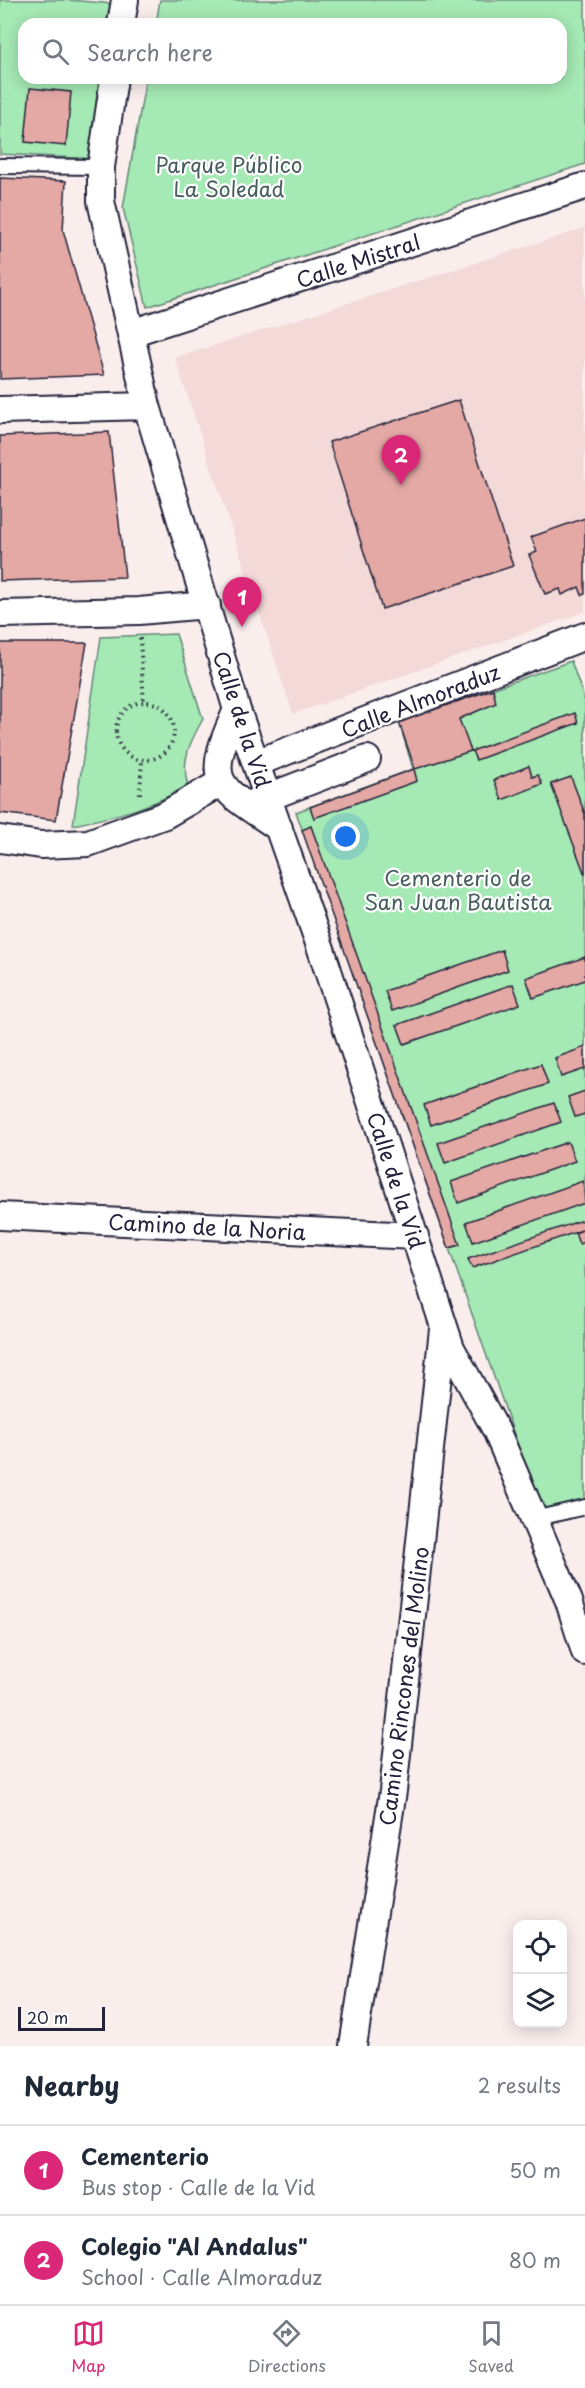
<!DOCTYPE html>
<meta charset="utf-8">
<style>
:root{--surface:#fff;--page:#f2f2f3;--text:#1f2937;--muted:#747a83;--line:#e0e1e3;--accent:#db2777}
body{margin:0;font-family:"Playpen Sans",sans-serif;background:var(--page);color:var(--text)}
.controls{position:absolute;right:18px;bottom:18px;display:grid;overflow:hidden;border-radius:12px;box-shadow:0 3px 15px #0003}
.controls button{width:54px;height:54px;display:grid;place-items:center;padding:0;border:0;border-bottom:2px solid var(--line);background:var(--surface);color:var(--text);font:30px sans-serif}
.scale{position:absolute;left:18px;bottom:15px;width:87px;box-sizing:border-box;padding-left:6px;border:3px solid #22223b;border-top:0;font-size:16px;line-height:21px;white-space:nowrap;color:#22223b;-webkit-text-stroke:4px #fff;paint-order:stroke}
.you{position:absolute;left:346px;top:837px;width:21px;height:21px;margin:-15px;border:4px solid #fff;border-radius:50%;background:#1a73e8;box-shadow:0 0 0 9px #1a73e833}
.badge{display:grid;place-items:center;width:39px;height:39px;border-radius:50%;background:var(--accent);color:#fff;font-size:20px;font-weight:700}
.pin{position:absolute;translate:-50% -50px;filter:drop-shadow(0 2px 3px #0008)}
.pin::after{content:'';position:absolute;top:32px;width:21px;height:18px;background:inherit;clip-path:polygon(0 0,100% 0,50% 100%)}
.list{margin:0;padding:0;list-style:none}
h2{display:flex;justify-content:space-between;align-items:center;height:78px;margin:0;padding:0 24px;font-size:26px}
h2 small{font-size:20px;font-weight:400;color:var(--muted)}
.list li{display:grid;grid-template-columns:39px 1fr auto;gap:18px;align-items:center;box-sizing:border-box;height:90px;padding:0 24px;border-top:2px solid var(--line)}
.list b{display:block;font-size:22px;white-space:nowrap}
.list p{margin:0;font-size:20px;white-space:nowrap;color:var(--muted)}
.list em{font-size:20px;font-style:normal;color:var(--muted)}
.icon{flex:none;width:33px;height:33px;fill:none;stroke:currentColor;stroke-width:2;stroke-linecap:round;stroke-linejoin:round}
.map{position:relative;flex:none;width:585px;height:2046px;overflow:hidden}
.search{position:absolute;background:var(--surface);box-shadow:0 3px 15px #0003;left:18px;right:18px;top:18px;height:66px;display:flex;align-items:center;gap:15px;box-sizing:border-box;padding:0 21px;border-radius:18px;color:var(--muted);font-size:22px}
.sheet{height:258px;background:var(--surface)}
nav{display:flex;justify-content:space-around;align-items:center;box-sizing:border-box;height:84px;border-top:2px solid var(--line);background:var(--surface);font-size:16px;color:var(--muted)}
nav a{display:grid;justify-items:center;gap:3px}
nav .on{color:var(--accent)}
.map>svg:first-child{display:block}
.built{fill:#f3d9d7}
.green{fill:#a5e9b4;stroke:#648678;stroke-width:1.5}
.building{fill:#e4a9a5;stroke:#22223b;stroke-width:1.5}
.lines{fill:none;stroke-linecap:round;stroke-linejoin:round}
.lane-casing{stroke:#22223b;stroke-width:18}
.street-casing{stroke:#22223b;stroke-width:30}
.path{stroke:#22223b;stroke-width:4;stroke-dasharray:1.5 4.5;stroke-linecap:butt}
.lane{stroke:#fff;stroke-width:14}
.street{stroke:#fff;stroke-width:26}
.labels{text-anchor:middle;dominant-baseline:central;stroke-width:4.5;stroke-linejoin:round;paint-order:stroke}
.park-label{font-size:21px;fill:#495e5f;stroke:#fff}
.street-label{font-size:21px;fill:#22223b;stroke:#fff}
</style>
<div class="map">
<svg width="585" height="2046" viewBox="0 0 585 2046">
<rect width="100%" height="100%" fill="#faeeed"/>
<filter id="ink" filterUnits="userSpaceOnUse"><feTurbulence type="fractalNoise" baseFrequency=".0167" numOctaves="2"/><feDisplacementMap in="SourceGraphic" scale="12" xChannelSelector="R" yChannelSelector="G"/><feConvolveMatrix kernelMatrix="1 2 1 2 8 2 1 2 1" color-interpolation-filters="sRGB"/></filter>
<g filter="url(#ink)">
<!-- built -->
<path class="built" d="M585,228V612L293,714L175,358Z"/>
<!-- green -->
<path class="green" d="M0,0H68L115,4L113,24H24V78H105L94,159L0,154Z
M160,0H585V164L147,307L123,208L146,78H561V24H156Z
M176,634L203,719C191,740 180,761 188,786C153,807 113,817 73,825L101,637Z
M571,661L585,701V1500L541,1511L296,812L413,769L399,722Z"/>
<!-- building -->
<path class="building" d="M30,88L71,92L66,146L25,142Z
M0,178L66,181L63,230L104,375L0,379Z
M459,400L513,566L382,609L329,442Z
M109,432L125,577L0,581V436Z
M585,518V594L582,595L579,587L562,595L560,589L545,594L529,555L537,552L531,537Z
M0,643H87L56,820L0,813Z
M493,689L496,703L459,719L471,751L415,769L399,722Z
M575,713L578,723L476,760L472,751Z
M529,766L532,777L538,775L542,784L502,800L494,780Z
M414,769L417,781L314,818L310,807Z
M571,777L585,814V875L551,784Z
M311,826L460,1245L449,1248L302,830Z
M502,950L508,970L392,1011L385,991Z
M585,957V980L533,998L526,978Z
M513,984L520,1004L404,1044L397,1025Z
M585,1047V1069L561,1077L555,1058Z
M541,1064L548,1084L431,1125L424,1105Z
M585,1091V1114L575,1117L568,1097Z
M554,1103L561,1122L445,1163L438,1143Z
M568,1142L575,1161L458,1203L451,1182Z
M583,1181L585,1203L473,1242L466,1222Z
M585,1219V1229L472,1268L468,1259Z
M585,1229V1242L579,1244L575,1233Z"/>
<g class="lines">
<defs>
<path id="lane" d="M0,166L101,167
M534,1519L585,1507"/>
<path id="street" d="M121,24L125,0
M114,78L101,167V201L147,406L237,710L321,949L451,1348L496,1430L569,1601L585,1652
M131,333L585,186
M0,410L147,406
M0,614L139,611L207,605
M237,710C202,786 217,785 279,828
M256,763L585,636
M253,803L367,759
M0,839L41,845L88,843L165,815L220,783
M0,1216L415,1236
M353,2046L393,1791L443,1329"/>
</defs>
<!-- lane casing -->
<use href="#lane" class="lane-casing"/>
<!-- street casing -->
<use href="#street" class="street-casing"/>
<!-- path -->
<path class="path" d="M140,638L144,703
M116 731a29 29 0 1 1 58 0a29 29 0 1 1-58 0Z
M140,794L142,759"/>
<!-- lane -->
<use href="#lane" class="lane"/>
<!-- street -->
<use href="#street" class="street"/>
</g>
</g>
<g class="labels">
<!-- park labels -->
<g class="park-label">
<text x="229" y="164">Parque Público<tspan x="229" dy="24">La Soledad</tspan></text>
<text x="458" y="877">Cementerio de<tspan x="458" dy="24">San Juan Bautista</tspan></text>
</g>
<!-- street labels -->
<g class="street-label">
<text transform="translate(358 260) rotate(-18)">Calle Mistral</text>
<text transform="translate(420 700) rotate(-21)">Calle Almoraduz</text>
<text transform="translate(243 719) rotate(72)">Calle de la Vid</text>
<text transform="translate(397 1180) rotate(72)">Calle de la Vid</text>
<text transform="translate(207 1226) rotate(3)">Camino de la Noria</text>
<text transform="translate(403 1686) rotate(-83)">Camino Rincones del Molino</text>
</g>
</g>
</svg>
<div class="controls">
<button><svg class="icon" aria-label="locate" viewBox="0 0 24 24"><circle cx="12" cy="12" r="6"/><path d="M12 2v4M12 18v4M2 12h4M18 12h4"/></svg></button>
<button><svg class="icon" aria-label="layers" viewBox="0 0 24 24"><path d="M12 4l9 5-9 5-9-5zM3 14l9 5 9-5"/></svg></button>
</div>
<div class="scale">20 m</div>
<div class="you"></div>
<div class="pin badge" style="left:242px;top:627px">1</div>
<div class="pin badge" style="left:401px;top:485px">2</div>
<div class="search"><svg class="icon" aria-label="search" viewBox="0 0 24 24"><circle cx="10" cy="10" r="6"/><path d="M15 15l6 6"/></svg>Search here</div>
</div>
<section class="sheet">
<h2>Nearby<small>2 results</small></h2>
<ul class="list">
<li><span class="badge">1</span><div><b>Cementerio</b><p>Bus stop · Calle de la Vid</p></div><em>50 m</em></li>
<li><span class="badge">2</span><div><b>Colegio &quot;Al Andalus&quot;</b><p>School · Calle Almoraduz</p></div><em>80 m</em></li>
</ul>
</section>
<nav>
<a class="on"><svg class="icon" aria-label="map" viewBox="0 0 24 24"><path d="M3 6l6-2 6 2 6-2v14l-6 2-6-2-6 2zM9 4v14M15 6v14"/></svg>Map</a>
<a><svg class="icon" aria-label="directions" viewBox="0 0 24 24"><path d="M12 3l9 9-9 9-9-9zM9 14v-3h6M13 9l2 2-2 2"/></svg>Directions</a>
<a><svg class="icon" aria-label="saved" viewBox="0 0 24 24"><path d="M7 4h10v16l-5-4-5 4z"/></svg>Saved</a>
</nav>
